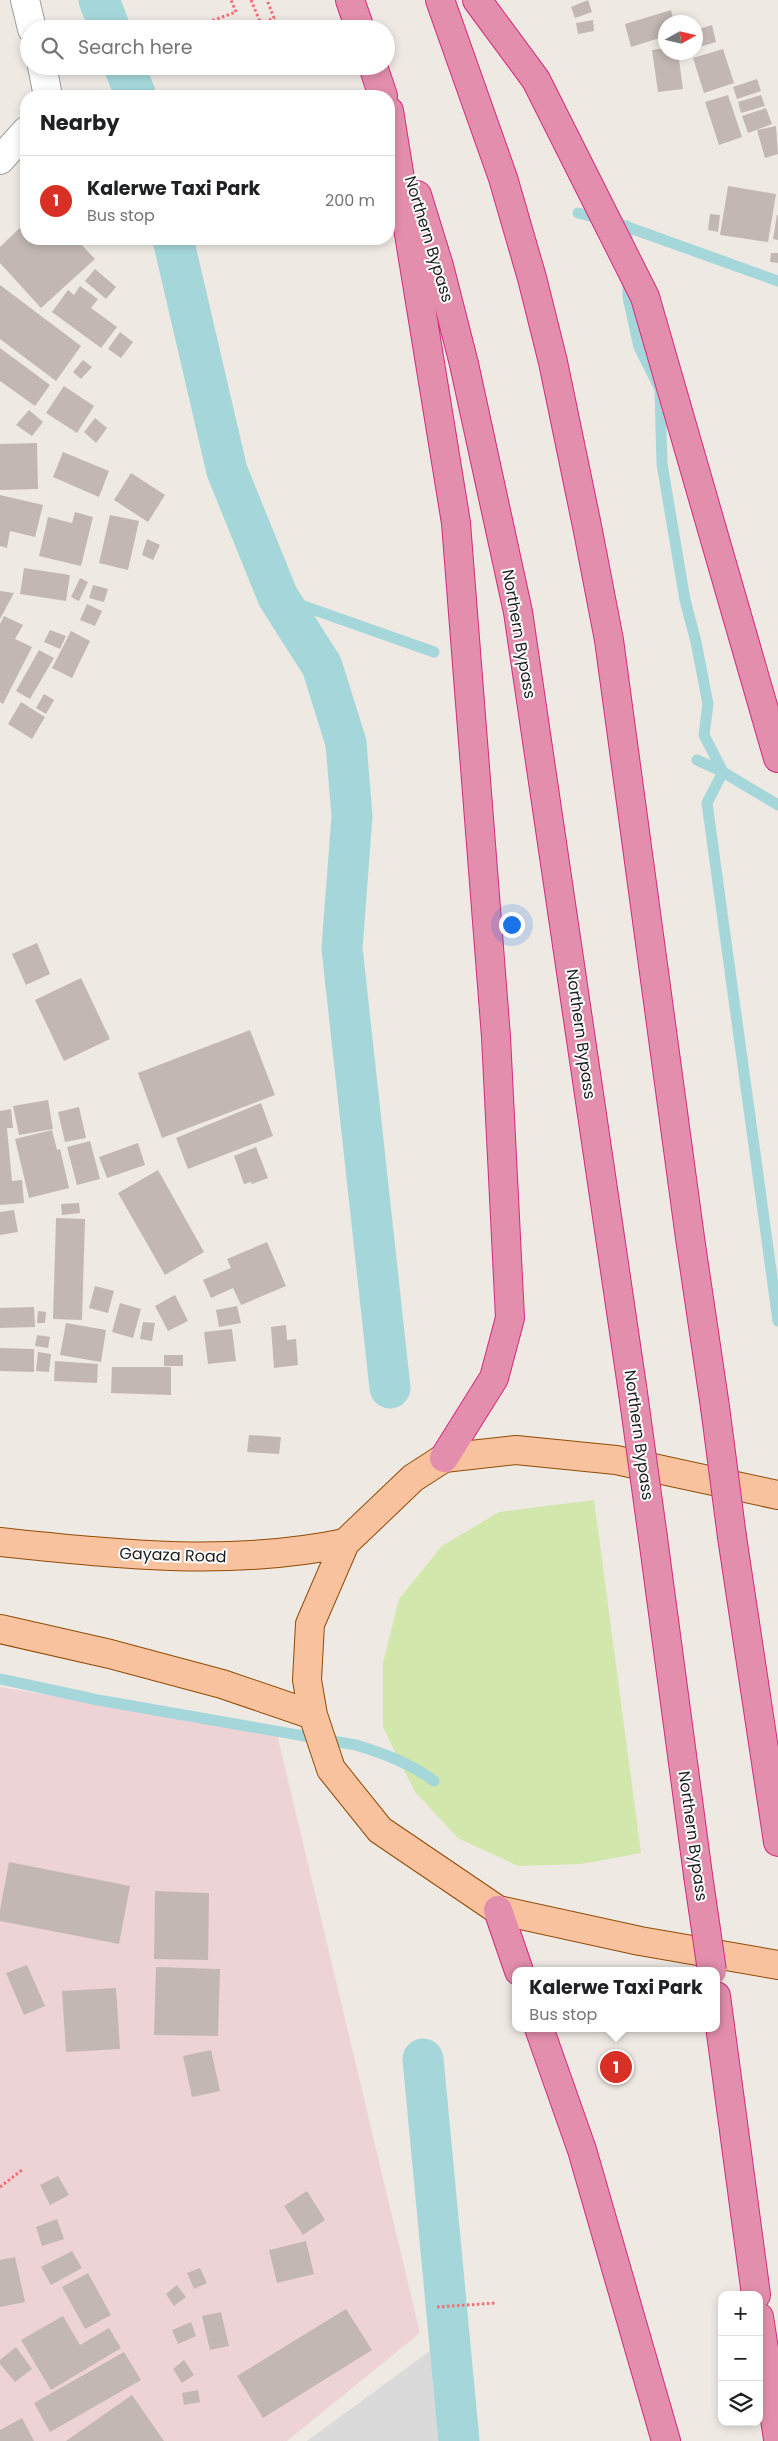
<!DOCTYPE html>
<meta charset="utf-8">
<style>
:root{--surface:#fff;--page:#f2f2f2;--text:#202124;--muted:#757577;--line:#e0e0e0;--accent:#d93025}
body{margin:0;font-family:Poppins,sans-serif;background:var(--page);color:var(--text)}
.controls{position:absolute;right:15px;bottom:15px;display:grid;overflow:hidden;border-radius:10px;box-shadow:0 2px 8px #0003}
.controls button{width:45px;height:45px;display:grid;place-items:center;padding:0;border:0;border-bottom:1px solid var(--line);background:var(--surface);color:var(--text);font:25px sans-serif}
.compass{position:absolute;left:658px;top:15px;width:45px;height:45px;border-radius:50%;background:var(--surface);box-shadow:0 2px 8px #0003;rotate:82deg}
.you{position:absolute;left:511px;top:924px;width:18px;height:18px;margin:-12px;border:4px solid #fff;border-radius:50%;background:#1a73e8;box-shadow:0 0 0 8px #1a73e833}
.badge{display:grid;place-items:center;width:32px;height:32px;border-radius:50%;background:var(--accent);color:#fff;font-size:16px;font-weight:700}
.pin{position:absolute;translate:-50% -50%;border:2px solid #fff;box-shadow:0 1px 5px #0006}
.popup{position:absolute;left:512px;top:1967px;width:208px;height:65px;box-sizing:border-box;display:grid;place-content:center;border-radius:10px;background:var(--surface);filter:drop-shadow(0 1px 4px #0005);font-size:16px;white-space:nowrap;color:var(--muted)}
.popup b{font-size:19px;color:var(--text)}
.popup::after{content:'';position:absolute;left:50%;top:100%;margin-left:-10px;border:10px solid transparent;border-top-color:var(--surface)}
.list{margin:0;padding:0;list-style:none}
h2{display:flex;justify-content:space-between;align-items:center;height:65px;margin:0;padding:0 20px;font-size:21px}
h2 small{font-size:16px;font-weight:400;color:var(--muted)}
.list li{display:grid;grid-template-columns:32px 1fr auto;gap:15px;align-items:center;box-sizing:border-box;height:90px;padding:0 20px;border-top:1px solid var(--line)}
.list b{display:block;font-size:19px;white-space:nowrap}
.list p{margin:0;font-size:16px;white-space:nowrap;color:var(--muted)}
.list em{font-size:16px;font-style:normal;color:var(--muted)}
.icon{flex:none;width:28px;height:28px;fill:none;stroke:currentColor;stroke-width:2;stroke-linecap:round;stroke-linejoin:round}
.map{position:relative;flex:none;width:778px;height:2441px;overflow:hidden}
.search{position:absolute;background:var(--surface);box-shadow:0 2px 8px #0003;left:20px;top:20px;width:375px;height:55px;display:flex;align-items:center;gap:12px;box-sizing:border-box;padding:0 18px;border-radius:28px;color:var(--muted);font-size:19px}
.panel{position:absolute;background:var(--surface);box-shadow:0 2px 8px #0003;left:20px;top:90px;width:375px;height:155px;border-radius:20px}
.map>svg:first-child{display:block}
.residential{fill:#dbdada}
.commercial{fill:#eed3d6}
.grass{fill:#d2e7ab}
.lines{fill:none;stroke-linecap:round;stroke-linejoin:round}
.stream{stroke:#a5d7da;stroke-width:11}
.canal{stroke:#a5d7da;stroke-width:41}
.building{fill:#c2b7b3}
.minor-casing{stroke:#9e9e9e;stroke-width:30}
.major-casing{stroke:#914c06;stroke-width:30}
.highway-casing{stroke:#d22b80;stroke-width:30}
.path{stroke:#f46e77;stroke-width:3;stroke-dasharray:2.5 2.5;stroke-linecap:butt}
.minor{stroke:#fff;stroke-width:28}
.major{stroke:#f8c29e;stroke-width:28}
.highway{stroke:#e38eac;stroke-width:28}
.highway-bridge-casing{stroke:#d22b80;stroke-width:30;stroke-linecap:butt}
.highway-bridge{stroke:#e38eac;stroke-width:28}
.labels{text-anchor:middle;dominant-baseline:central;stroke-width:4;stroke-linejoin:round;paint-order:stroke}
.street-label{font-size:16px;fill:#1d1d1d;stroke:#fff}
</style>
<div class="map">
<svg width="778" height="2441" viewBox="0 0 778 2441">
<rect width="100%" height="100%" fill="#eee9e3"/>
<!-- residential -->
<path class="residential" d="M445,2340L455,2441H307Z"/>
<!-- commercial -->
<path class="commercial" d="M0,1687L277,1734L420,2333L287,2441H0Z"/>
<!-- grass -->
<path class="grass" d="M594,1500L641,1853L581,1864L518,1866L458,1838L415,1792L383,1727V1663L399,1599L442,1546L499,1512Z"/>
<g class="lines">
<!-- stream -->
<path class="stream" d="M578,213L602,219
M622,225L778,281
M627,226V246
M628,280V297L639,347L660,389L662,464L685,600L696,642L708,704L704,735L723,772L707,803L778,1321
M278,597L434,652
M697,760L723,772L778,805
M0,1679L98,1700L356,1745C385,1754 410,1763 434,1781"/>
<!-- canal -->
<path class="canal" d="M99,0L110,29
M124,66L136,96
M173,239L227,471L278,597L322,666L346,743L352,816L342,948L390,1388
M423,2059L459,2441"/>
</g>
<!-- building -->
<path class="building" d="M588,0L592,12L575,18L571,7Z
M671,10L674,22H666V36L631,47L625,24Z
M593,20L594,31L578,34L576,23Z
M712,25L716,42L696,48V30Z
M666,48V52H678L683,89L658,92L652,50Z
M723,49L734,83L704,93L693,58Z
M757,79L761,91L737,99L733,87Z
M728,95L742,137L719,145L705,102Z
M761,95L765,106L741,113L738,102Z
M766,108L772,124L748,133L742,116Z
M776,126L778,154L765,158L757,130Z
M728,186L776,194L768,242L720,235Z
M710,214L720,215L718,232L708,230Z
M777,215H778V240L773,239Z
M26,222V239H76L95,259L41,308L0,263V247Z
M771,253H778V263L770,262Z
M95,269L116,287L106,299L85,281Z
M0,285L81,346L56,381L0,339Z
M80,286L98,299L91,308L117,327L101,348L52,312L68,290L74,295Z
M120,332L133,342L121,358L108,349Z
M0,348L50,385L35,406L0,381Z
M83,360L92,367L81,379L73,372Z
M64,386L94,406L77,433L46,413Z
M29,410L43,422L32,436L16,425Z
M95,418L107,428L96,443L84,432Z
M37,443L38,489L0,490V444Z
M63,452L109,471L99,497L53,477Z
M131,473L165,495L148,522L114,500Z
M0,495L43,505L35,537L10,531L7,548L0,546Z
M75,512L93,517L81,566L39,556L48,517L72,523Z
M110,515L139,521L128,570L99,563Z
M147,539L160,545L153,560L142,555Z
M24,568L70,575L66,601L20,594Z
M80,578L88,582L79,601L71,597Z
M93,585L108,589L104,602L89,598Z
M0,591L14,593L0,619Z
M87,604L102,611L95,626L80,620Z
M4,616L23,625L15,639L32,647L3,704L0,702V624Z
M50,630L66,636L60,649L44,642Z
M71,631L90,641L72,678L52,668Z
M39,650L54,658L30,699L16,691Z
M44,694L54,700L46,714L36,708Z
M21,702L45,717L32,739L8,724Z
M37,943L50,974L26,985L12,954Z
M81,978L110,1039L64,1061L35,1000Z
M250,1030L275,1095L162,1138L138,1073Z
M48,1100L53,1129L19,1135L13,1106Z
M261,1103L273,1136L188,1169L176,1138Z
M79,1107L86,1138L65,1142L58,1112Z
M11,1109L13,1128H7L12,1181L22,1180L24,1203L0,1205V1111Z
M52,1130L57,1150L60,1149L69,1188L29,1198L15,1139Z
M90,1141L100,1179L77,1185L67,1147Z
M138,1143L145,1165L107,1178L99,1157Z
M256,1147L268,1178L252,1184L251,1182L244,1184L234,1156Z
M158,1170L204,1252L165,1275L118,1193Z
M79,1203L80,1213L62,1215L61,1204Z
M14,1210L18,1232L0,1235V1212Z
M56,1218L85,1219L82,1320L53,1319Z
M267,1242L286,1286L241,1305L233,1288L211,1298L203,1280L231,1268L227,1259Z
M95,1286L114,1291L108,1313L89,1308Z
M175,1295L188,1321L168,1331L155,1306Z
M120,1303L141,1309L133,1338L112,1332Z
M237,1306L241,1323L219,1327L216,1310Z
M34,1307L35,1327L0,1328V1308Z
M38,1311L46,1312L45,1323H37Z
M143,1322L155,1323L152,1341L140,1339Z
M66,1323L106,1330L101,1362L60,1355Z
M286,1325L287,1340L296,1339L298,1365L274,1368L271,1327Z
M232,1329L236,1361L208,1364L204,1332Z
M37,1335L50,1337L48,1348L35,1346Z
M0,1348L34,1349V1372L0,1371Z
M38,1352L51,1354L49,1372L36,1371Z
M164,1355H183V1366H164Z
M55,1361L98,1364L97,1383L54,1381Z
M112,1367H171V1395L111,1393Z
M249,1435L281,1437L279,1454L247,1452Z
M9,1862L130,1886L119,1944L0,1921V1910Z
M155,1891L209,1893L208,1960L154,1959Z
M27,1965L45,2006L24,2015L6,1973Z
M156,1967L220,1969L218,2036L154,2035Z
M116,1988L120,2049L66,2052L62,1991Z
M211,2050L220,2091L192,2097L183,2056Z
M58,2176L69,2195L50,2205L40,2185Z
M307,2191L325,2220L303,2235L284,2206Z
M57,2219L64,2239L42,2246L36,2227Z
M306,2241L314,2274L277,2283L269,2250Z
M72,2251L82,2268L51,2285L41,2267Z
M15,2257L25,2302L0,2307V2260Z
M200,2268L207,2283L194,2289L187,2273Z
M88,2273L111,2315L85,2329L62,2287Z
M177,2285L186,2297L174,2306L166,2294Z
M346,2309L372,2350L263,2418L237,2376Z
M221,2312L229,2346L210,2350L202,2316Z
M63,2316L80,2345L109,2328L121,2348L51,2390L21,2340Z
M191,2322L196,2336L178,2344L172,2330Z
M16,2347L32,2369L15,2382L0,2364V2360Z
M124,2352L141,2380L50,2432L34,2403Z
M184,2360L194,2375L182,2383L173,2369Z
M198,2390L200,2402L184,2405L182,2393Z
M132,2395L164,2441H66Z
M22,2418L34,2441H0V2430Z"/>
<g class="lines">
<defs>
<path id="minor" d="M25,0L32,29
M42,66L48,96
M0,160L26,131"/>
<path id="major" d="M778,1495L616,1460L516,1450L444,1458L413,1478L345,1543L310,1624L307,1680L313,1715L331,1769L380,1830L498,1910L640,1941L778,1965
M0,1542C116,1554 230,1567 345,1543
M0,1629L110,1654L222,1684L313,1715"/>
<path id="highway" d="M350,0L360,29
M440,0L503,178L532,278L553,362L587,526L609,640L690,1238L715,1407
M477,0L536,80L645,297L778,758
M373,66L383,96
M389,111L456,523L496,1037L510,1318L494,1378L444,1458
M417,195L439,266L464,364L518,612L633,1393
M732,1537L778,1842
M653,1538L698,1875
M498,1910L519,1971
M716,1996L756,2295
M539,2028L582,2150L666,2441
M759,2317L778,2439"/>
</defs>
<!-- minor casing -->
<use href="#minor" class="minor-casing"/>
<!-- major casing -->
<use href="#major" class="major-casing"/>
<!-- highway casing -->
<use href="#highway" class="highway-casing"/>
<!-- path -->
<path class="path" d="M251,0L261,24L274,18L267,0
M189,29L236,12L231,0
M0,2187L22,2170
M437,2307L496,2303"/>
<!-- minor -->
<use href="#minor" class="minor"/>
<!-- major -->
<use href="#major" class="major"/>
<!-- highway -->
<use href="#highway" class="highway"/>
<defs>
<path id="highway-bridge" d="M633,1393L653,1538
M715,1407L732,1537
M698,1875L712,1971"/>
</defs>
<!-- highway-bridge casing -->
<use href="#highway-bridge" class="highway-bridge-casing"/>
<!-- highway-bridge -->
<use href="#highway-bridge" class="highway-bridge"/>
</g>
<g class="labels">
<!-- street labels -->
<g class="street-label">
<text transform="translate(429 239) rotate(73)">Northern Bypass</text>
<text transform="translate(519 634) rotate(80)">Northern Bypass</text>
<text transform="translate(581 1034) rotate(82)">Northern Bypass</text>
<text transform="translate(639 1435) rotate(82)">Northern Bypass</text>
<text transform="translate(173 1555) rotate(2)">Gayaza Road</text>
<text transform="translate(693 1836) rotate(82)">Northern Bypass</text>
</g>
</g>
</svg>
<div class="controls">
<button>+</button>
<button>−</button>
<button><svg class="icon" aria-label="layers" viewBox="0 0 24 24"><path d="M12 4l9 5-9 5-9-5zM3 14l9 5 9-5"/></svg></button>
</div>
<svg class="compass" viewBox="-18 -18 36 36"><path d="M0-13l5 13h-10z" fill="#e53935"/><path d="M0 13l5-13h-10z" fill="#757577"/></svg>
<div class="you"></div>
<div class="pin badge" style="left:616px;top:2067px">1</div>
<div class="popup"><b>Kalerwe Taxi Park</b>Bus stop</div>
<div class="search"><svg class="icon" aria-label="search" viewBox="0 0 24 24"><circle cx="10" cy="10" r="6"/><path d="M15 15l6 6"/></svg>Search here</div>
<section class="panel">
<h2>Nearby<small></small></h2>
<ul class="list">
<li><span class="badge">1</span><div><b>Kalerwe Taxi Park</b><p>Bus stop</p></div><em>200 m</em></li>
</ul>
</section>
</div>
